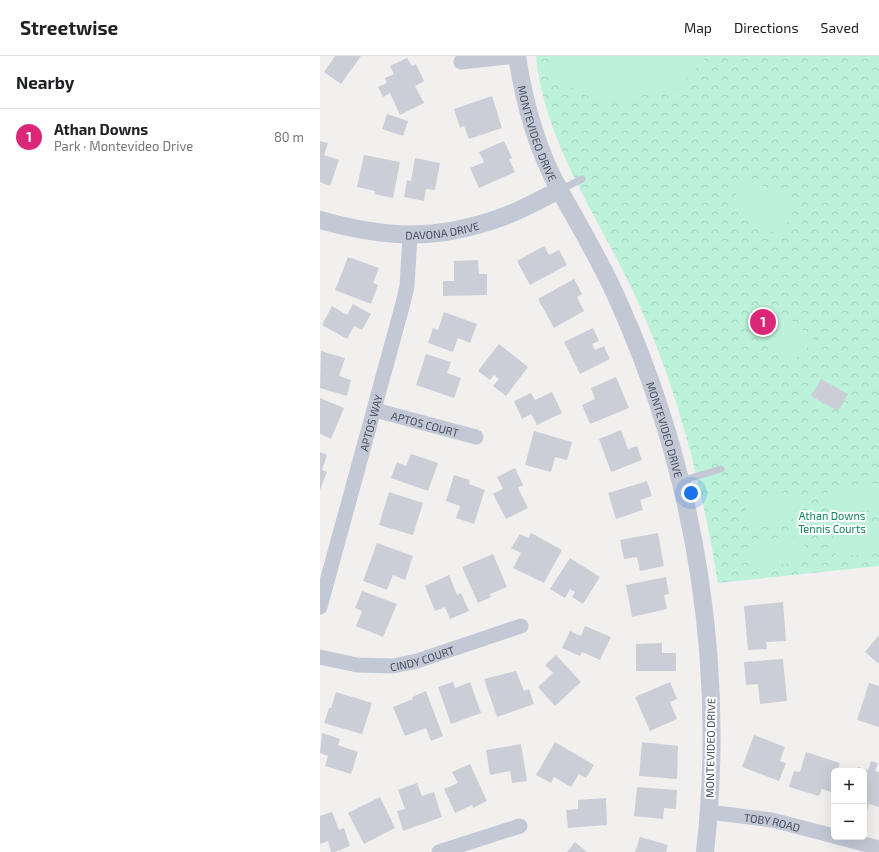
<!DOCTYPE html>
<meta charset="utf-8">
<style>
:root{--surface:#fff;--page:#f2f2f2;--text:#202124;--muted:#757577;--line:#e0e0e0;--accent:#db2777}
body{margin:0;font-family:"Exo 2",sans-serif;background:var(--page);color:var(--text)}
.controls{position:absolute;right:12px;bottom:12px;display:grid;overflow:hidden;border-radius:6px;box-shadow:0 4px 16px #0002}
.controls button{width:36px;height:36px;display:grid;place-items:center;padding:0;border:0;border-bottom:1px solid var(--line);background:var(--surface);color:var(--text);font:20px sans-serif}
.you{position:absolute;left:371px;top:437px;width:14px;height:14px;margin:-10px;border:3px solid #fff;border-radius:50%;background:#1a73e8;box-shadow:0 0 0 6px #1a73e833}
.badge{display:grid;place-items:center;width:26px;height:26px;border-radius:50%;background:var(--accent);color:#fff;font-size:13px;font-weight:700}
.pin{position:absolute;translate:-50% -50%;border:2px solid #fff;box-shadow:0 1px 4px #0006}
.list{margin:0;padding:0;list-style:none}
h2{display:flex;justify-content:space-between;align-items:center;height:52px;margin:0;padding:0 16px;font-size:17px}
h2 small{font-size:13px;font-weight:400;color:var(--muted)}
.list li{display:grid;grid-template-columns:26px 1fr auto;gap:12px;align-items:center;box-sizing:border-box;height:56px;padding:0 16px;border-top:1px solid var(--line)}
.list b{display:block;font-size:15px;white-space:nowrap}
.list p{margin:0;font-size:13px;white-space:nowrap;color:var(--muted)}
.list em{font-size:13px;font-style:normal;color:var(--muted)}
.map{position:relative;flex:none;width:559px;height:796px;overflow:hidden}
header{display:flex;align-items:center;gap:24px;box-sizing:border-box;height:56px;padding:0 20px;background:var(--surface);border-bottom:1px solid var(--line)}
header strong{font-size:19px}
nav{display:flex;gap:22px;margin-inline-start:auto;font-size:14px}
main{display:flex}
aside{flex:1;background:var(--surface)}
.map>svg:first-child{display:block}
.forest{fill:url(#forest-crowns)}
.pitch{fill:#bcf2d9}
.building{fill:#cbced6}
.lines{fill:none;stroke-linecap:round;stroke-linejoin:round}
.service{stroke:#c2c9d5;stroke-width:7}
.minor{stroke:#c2c9d5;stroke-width:15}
.tertiary{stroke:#c2c9d5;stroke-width:18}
.labels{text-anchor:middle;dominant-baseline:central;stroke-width:4;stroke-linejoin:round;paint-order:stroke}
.street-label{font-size:11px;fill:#464f5e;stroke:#fff}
.park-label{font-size:11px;fill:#11855d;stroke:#fff}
</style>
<header>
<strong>Streetwise</strong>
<nav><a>Map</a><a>Directions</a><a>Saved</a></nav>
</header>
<main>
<aside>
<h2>Nearby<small></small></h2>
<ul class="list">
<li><span class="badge">1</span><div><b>Athan Downs</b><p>Park · Montevideo Drive</p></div><em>80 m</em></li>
</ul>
</aside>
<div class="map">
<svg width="559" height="796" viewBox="0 0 559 796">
<defs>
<pattern id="forest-crowns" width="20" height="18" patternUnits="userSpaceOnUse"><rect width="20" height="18" fill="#bcf2d9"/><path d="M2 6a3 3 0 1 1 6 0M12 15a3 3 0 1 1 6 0" fill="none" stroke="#a3d1bd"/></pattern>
</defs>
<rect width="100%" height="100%" fill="#f2f0ef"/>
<!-- forest -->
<path class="forest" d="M216,0H559V510L398,527C382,429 358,334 317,244C281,164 225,90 216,0Z"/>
<!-- pitch -->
<path class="pitch" d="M234,0H387L360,32L281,47L228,19Z
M426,121L477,149L460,180L409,152Z
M469,262L494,284L470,309L446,286Z
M559,427V453L510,459L507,433Z
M477,436L480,462L427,468L424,443Z
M559,470V496L516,501L513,475Z
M483,479L486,505L433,512L430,486Z"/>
<!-- building -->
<path class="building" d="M15,0H41L21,28L4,16Z
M87,2L92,10L96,8L104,25L95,30L104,47L80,59L70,37L63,41L58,31L67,27L65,22L74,18L70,10Z
M172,40L182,72L149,83L144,70L140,72L134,53Z
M67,58L88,65L83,80L62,73Z
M0,85L8,87L4,99L19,104L10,130L0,126Z
M184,85L192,102L189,103L195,116L159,132L150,112L164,106L159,96Z
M44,99L80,106L73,142L54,138L55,135L37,131Z
M95,102L120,107L115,134L106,133L104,145L84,141L87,124L91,125Z
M224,190L229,199L239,194L247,209L210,229L197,205Z
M28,201L59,212L53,227L58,229L51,248L15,234Z
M158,204L159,218H167V239L123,240V225H134V205Z
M254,223L262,238L257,241L264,255L234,272L218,243Z
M33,248L51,258L42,274L34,270L27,283L2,269L12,250L27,259Z
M124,256L157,268L150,287L138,282L133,296L108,287L113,272L118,274Z
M273,272L279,285L272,288L275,294L284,290L290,303L260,318L244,286Z
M179,288L208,311L186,340L173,330L179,323L174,319L170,324L158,315Z
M1,295L25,302L19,320L31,324L27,340L0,332Z
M106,298L131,306L127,317L141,322L134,342L96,329Z
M296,321L309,352L270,368L262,349L275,343L271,332Z
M501,323L528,338L518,355L491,340Z
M232,336L242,357L217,369L211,358L202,363L194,345L211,337L215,344Z
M0,342L24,352L11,383L0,378Z
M301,374L308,393L317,390L322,404L291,416L279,383Z
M214,375L252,386L247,404L235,401L231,416L205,409Z
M0,396L7,399L2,414L7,416L0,434Z
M91,398L118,407L108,435L71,422L77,406L86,410Z
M195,412L203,429L198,432L208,452L186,463L173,438L183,433L177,421Z
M134,419L150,424L149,428L165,434L154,468L136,462L140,450L126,445Z
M327,425L332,440L320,444L323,454L296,463L288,437Z
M69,436L103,447L93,479L59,469Z
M211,477L242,494L224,527L193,512L201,497L191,492L200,478L208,482Z
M338,477L344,510L320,515L317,501L304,503L300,484Z
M57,487L93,500L85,524L73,519L67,534L43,525Z
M173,498L187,531L170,538L171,541L158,547L142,511Z
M250,502L280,521L263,548L252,541L255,536L250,533L245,542L230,533Z
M129,519L137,539L141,537L149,555L130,563L125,551L115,555L105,530Z
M346,521L349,538L344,539L347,553L312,561L306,529Z
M42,535L77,548L63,581L36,570L42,555L35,552Z
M463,546L466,585L446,586L447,593L428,594L424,550Z
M265,570L291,581L280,604L262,596L260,600L242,592L250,575L261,580Z
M559,579V608L545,596Z
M342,587V597H356V615H316V588Z
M236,599L261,626L235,650L218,631L233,617L225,609Z
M463,603L467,645L440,648L438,628L426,629L424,606Z
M196,615L204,635L209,633L214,648L177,661L164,623Z
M133,626L135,632L150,626L161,657L131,668L118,631Z
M350,626L357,643L350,646L357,663L330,675L315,641Z
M549,627L559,630V671L537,664Z
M106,635L123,680L111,685L106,672L85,680L73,651L93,643L92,641Z
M16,636L52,647L42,678L4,667L9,652H11Z
M2,677L20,683L18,689L38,696L31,718L5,710L8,700L0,697Z
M434,679L465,691L460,705L466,707L459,725L422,711Z
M235,686L274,709L266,722L259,718L251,731L234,721L231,727L216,719Z
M322,686L358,690L357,723L319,720Z
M201,688L207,725L192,727L190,715L170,719L166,694Z
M486,696L520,707L517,715H514V726L511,736L502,733L499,740L469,731L474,715L480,716Z
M551,705L558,707L555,715L559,716V751L549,748L547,755L544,754V715H536L538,711L548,714Z
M150,708L167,745L153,752L152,749L135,757L124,733L138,727L132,716Z
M97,727L102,740L114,736L122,761L83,775L77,755L85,753L78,734Z
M317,731L357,734L356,753L344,752L343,763L314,760Z
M60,741L75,772L44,788L28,757Z
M286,742L287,769L248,772L246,754L258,753V744Z
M12,756L19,774L24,772L30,790L15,796H11L8,785L0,788V760Z
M320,781L348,789L346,796H315Z
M255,786L267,796H247Z"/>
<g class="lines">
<!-- service -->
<path class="service" d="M240,134L262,123
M360,425L401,413"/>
<!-- minor -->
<g class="minor">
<path d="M141,6L196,0"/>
<path id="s1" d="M55,354L156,381"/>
<path id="s2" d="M0,551L82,251L87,230L90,180"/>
<path id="s3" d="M0,601L37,609L73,610L97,605L201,570"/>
<path id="s4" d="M389,756L452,764L514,780"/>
<path d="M517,781L559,792"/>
<path d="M119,796L200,770"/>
</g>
<!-- tertiary -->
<g class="tertiary">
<path id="s5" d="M197,0C204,46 217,94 240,135C261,173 283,209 300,249C376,420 406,610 385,796"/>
<path id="s6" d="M0,164C67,183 118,185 185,160C204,153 221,143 239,134"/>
</g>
</g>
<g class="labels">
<!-- street labels -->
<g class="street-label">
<text stroke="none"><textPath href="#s5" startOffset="80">MONTEVIDEO DRIVE</textPath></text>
<text stroke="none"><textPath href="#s6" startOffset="124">DAVONA DRIVE</textPath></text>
<text stroke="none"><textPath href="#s2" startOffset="191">APTOS WAY</textPath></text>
<text stroke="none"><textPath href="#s1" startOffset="52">APTOS COURT</textPath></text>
<text stroke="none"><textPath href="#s5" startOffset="404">MONTEVIDEO DRIVE</textPath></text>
<text stroke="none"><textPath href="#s3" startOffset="104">CINDY COURT</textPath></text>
<text transform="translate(390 692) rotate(-89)">MONTEVIDEO DRIVE</text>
<text stroke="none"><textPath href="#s4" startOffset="64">TOBY ROAD</textPath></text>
</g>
<!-- park labels -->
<g class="park-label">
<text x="512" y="459">Athan Downs<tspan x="512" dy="13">Tennis Courts</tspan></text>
</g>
</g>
</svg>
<div class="controls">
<button>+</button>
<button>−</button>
</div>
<div class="you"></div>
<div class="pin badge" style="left:443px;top:266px">1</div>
</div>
</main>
